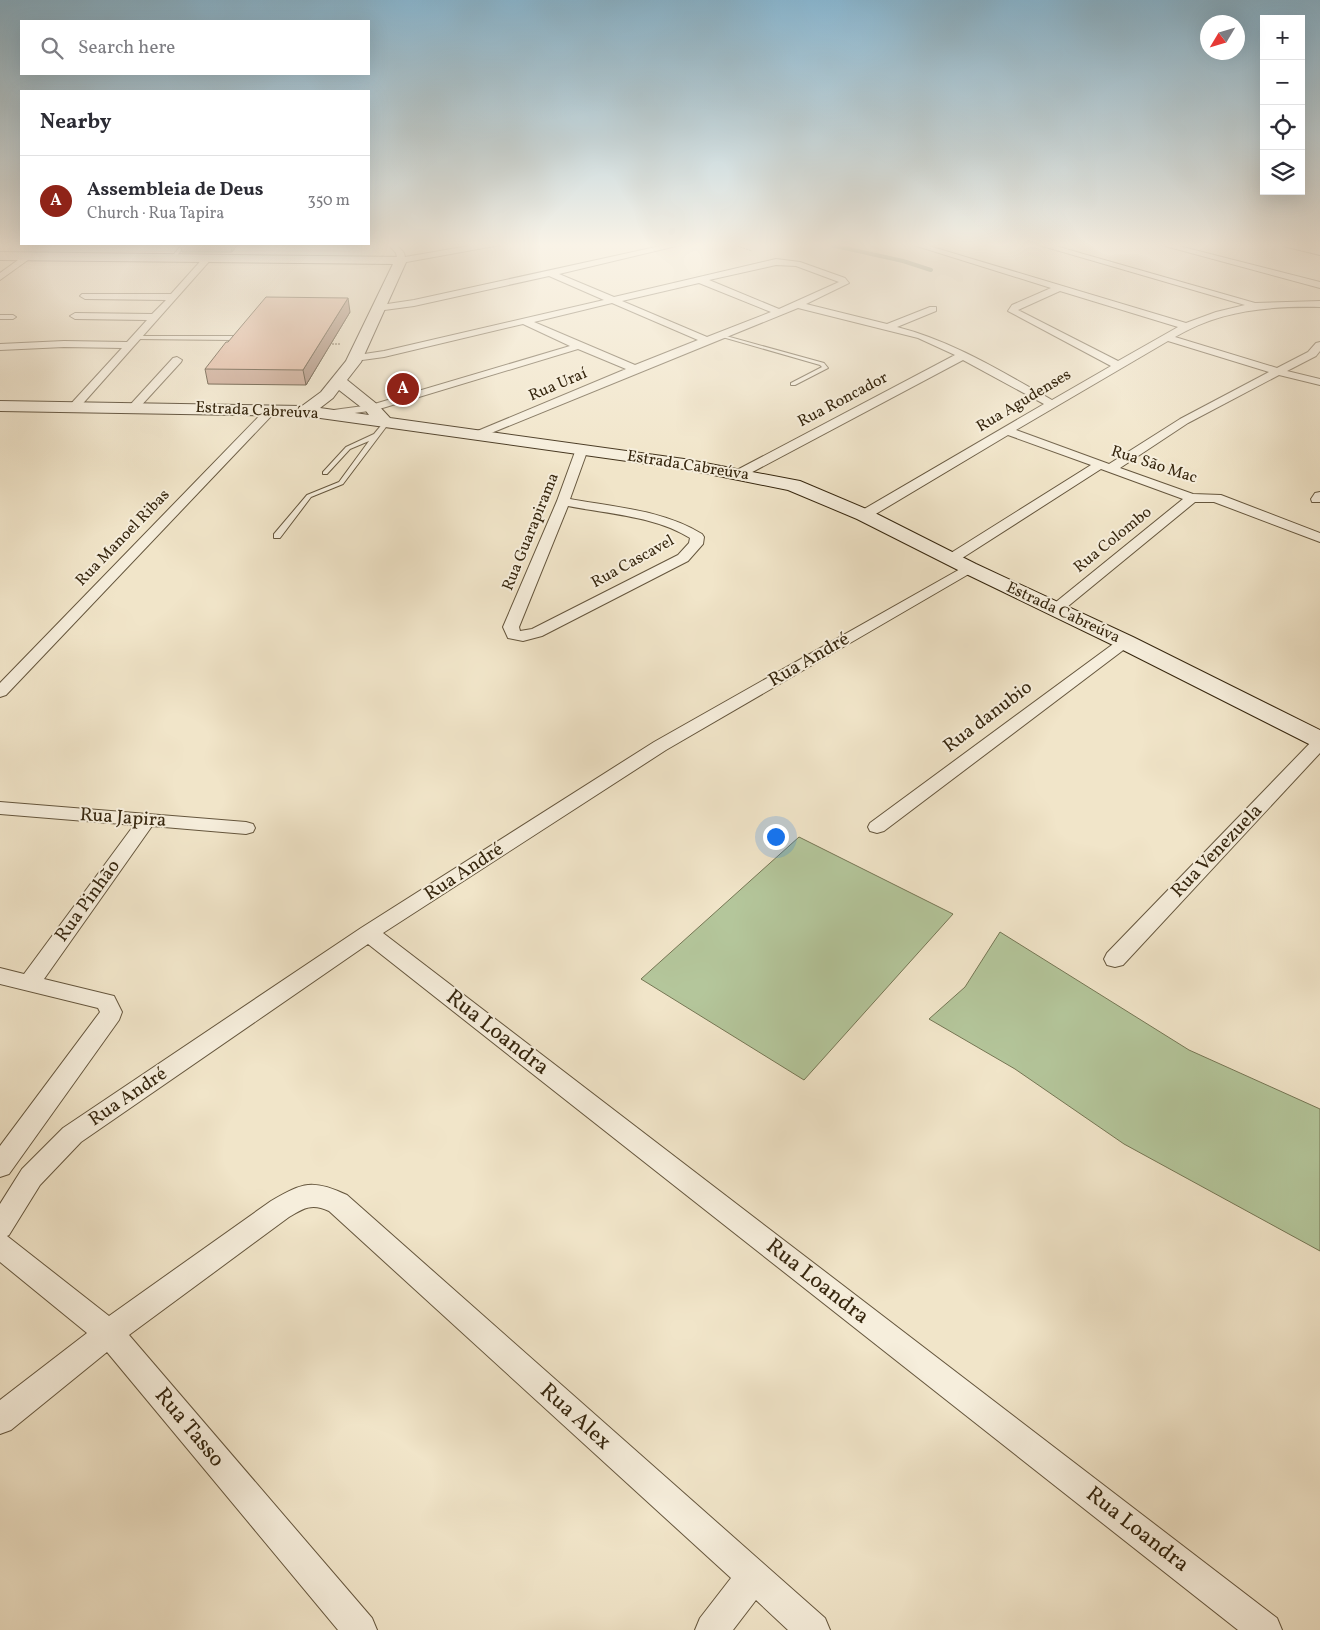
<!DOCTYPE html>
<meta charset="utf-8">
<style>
:root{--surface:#fff;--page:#f7f7f7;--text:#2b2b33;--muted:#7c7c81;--line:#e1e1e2;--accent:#8f2418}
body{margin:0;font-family:Vollkorn,serif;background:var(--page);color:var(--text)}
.controls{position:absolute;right:15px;top:15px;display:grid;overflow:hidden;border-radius:0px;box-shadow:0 5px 20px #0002}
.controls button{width:45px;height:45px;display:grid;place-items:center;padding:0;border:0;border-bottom:1px solid var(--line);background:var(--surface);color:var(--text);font:25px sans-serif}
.compass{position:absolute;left:1200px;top:15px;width:45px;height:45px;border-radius:50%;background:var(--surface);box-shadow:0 5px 20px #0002;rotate:232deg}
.you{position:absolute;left:775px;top:836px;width:18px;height:18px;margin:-12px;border:4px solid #fff;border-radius:50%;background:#1a73e8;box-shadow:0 0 0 8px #1a73e833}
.badge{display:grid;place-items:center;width:32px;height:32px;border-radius:50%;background:var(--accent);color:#fff;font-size:16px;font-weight:700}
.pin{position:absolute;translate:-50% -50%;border:2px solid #fff;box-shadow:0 1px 5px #0006}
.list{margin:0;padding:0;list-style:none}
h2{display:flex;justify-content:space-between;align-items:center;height:65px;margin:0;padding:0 20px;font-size:21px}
h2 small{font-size:16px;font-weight:400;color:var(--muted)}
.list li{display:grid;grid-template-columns:32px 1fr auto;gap:15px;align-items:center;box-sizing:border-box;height:90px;padding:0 20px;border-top:1px solid var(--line)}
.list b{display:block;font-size:19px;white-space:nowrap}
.list p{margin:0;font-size:16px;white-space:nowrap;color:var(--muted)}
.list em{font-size:16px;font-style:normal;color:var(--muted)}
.icon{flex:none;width:28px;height:28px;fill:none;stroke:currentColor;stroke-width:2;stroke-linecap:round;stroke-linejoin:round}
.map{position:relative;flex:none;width:1320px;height:1630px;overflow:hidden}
.search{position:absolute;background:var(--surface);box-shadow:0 5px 20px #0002;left:20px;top:20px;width:350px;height:55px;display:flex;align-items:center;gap:12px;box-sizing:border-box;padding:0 18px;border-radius:0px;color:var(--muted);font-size:19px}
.panel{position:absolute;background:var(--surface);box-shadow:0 5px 20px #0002;left:20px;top:90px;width:350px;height:155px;border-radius:0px}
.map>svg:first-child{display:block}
.green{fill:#b4c69b;stroke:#757654}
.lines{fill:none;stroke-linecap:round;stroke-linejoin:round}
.stream{stroke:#738272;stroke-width:4}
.lane-casing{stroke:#65563d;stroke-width:2}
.street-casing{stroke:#65563d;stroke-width:2}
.secondary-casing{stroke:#36260e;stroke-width:2}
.path{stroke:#36260e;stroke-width:1;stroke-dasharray:2 1;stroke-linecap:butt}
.lane{fill:#f6eedc;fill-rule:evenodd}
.street{fill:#f6eedc;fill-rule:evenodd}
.secondary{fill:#f6eedc;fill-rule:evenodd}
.wall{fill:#c29883;stroke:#36260e}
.shaded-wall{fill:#9e7c6a;stroke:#36260e}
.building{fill:#e1b198;stroke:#36260e}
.labels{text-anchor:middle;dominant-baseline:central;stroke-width:4;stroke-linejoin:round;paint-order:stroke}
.far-street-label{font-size:16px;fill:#36260e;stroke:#f6eedc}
.street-label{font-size:19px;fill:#36260e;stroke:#f6eedc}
.near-street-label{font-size:22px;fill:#36260e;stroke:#f6eedc}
</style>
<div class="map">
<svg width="1320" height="1630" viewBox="0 0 1320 1630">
<rect width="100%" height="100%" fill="#f1e5c9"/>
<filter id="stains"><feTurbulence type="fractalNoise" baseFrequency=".004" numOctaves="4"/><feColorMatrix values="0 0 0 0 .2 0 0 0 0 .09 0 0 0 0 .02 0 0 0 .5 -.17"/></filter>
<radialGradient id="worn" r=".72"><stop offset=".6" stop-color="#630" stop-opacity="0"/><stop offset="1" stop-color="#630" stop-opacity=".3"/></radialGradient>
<!-- green -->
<path class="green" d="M799,837L953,914L804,1080L641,979Z
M1000,932L1189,1050L1320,1109V1251L1124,1144L1015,1069L929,1019L965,987Z"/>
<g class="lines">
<!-- stream -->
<path class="stream" d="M822,243L903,261L931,270"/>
<defs>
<path id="lane" d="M182,244H186L175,258H171Z
M0,315H13L16,317L13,319H0Z
M719,334L824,363L828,368L795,385H791V383L822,367L820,365L719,336Z
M136,336H233L239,339L238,345L235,347L232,345L233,340L134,339L133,338Z
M384,422L389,423L343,484L311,497L280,538H274V534L307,495L339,482L369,441L350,449L327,474H323V472L346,447L374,434Z"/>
<path id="street" d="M387,243H395L404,253L405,257L486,243H504L500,245L401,263L398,262L396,253Z
M674,243H689L559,274L614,297L776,259L800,262L845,278L849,283L806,304L887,324L930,307H936V311L897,327C953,341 1002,372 1052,400L1111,366L1008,311L1012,305L1051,288L907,243H919L1186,323L1216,312L1245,305L1032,243H1045L1255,303L1320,301V307C1269,306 1220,310 1175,337L1277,368L1308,352L1316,343L1320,342V351L1316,356L1287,371L1320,379V385L1279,375L1188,423L1120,468L1193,494L1221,495L1320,533V542L1214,502H1195L1061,612H1051L1049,609L1051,606L1183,499L1101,469L956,562H946L944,559L946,556L1091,465L1008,435L869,518H859L857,515L859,512L1044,404L963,360L743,477H735L733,474L735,471L955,355L918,338L798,308L479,438L475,436L473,434L475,432L626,369L578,349L376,410L326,417L320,414L326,411L371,405L570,346L523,324L384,357L355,361L350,358L351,356L384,351L604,300L549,276L414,306L377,311L372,308L374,306L414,300ZM776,265L796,266L839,282L779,309L709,280ZM699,283L771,312L707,337L622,301ZM1060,291L1178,327L1118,361L1018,310ZM612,303L698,340L635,365L534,322ZM1168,341L1269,372L1180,419L1109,464L1016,430Z
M1154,243H1167L1320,282V288Z
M25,255L32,257L0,280V273Z
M206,255L213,257L78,409H70L68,407L122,348L64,347L0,350V344L64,341L127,342L147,320L75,319L70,316L75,313L152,314L166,300L85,299L80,296L82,294H171Z
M177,357L182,360L181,362L138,409H130L128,407L130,405L173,358Z
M272,406L276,407L278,409L276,411L6,695L0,697V683L268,407Z
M582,445L588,449L570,499C614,507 663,510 702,534L704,537L703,544L688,561L542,636L523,641L508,638L503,627L557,501L576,449ZM568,506C608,514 655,516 690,538L689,543L678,555L532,629L520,631L519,627Z
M1320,492V502H1312L1311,499L1315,493Z
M969,564L974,565L976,568L974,571L666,750L383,933L1277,1618L1282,1630H1238L368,944L81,1142L40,1185L9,1235L7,1236L109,1316L271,1201C303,1182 313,1179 347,1195L825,1618L830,1630H788L756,1600L733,1630H695L700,1618L731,1578L329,1211C312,1203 304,1208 289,1217L129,1335L372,1618L377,1630H338L107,1352L11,1430L0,1434V1400L87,1333L0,1262V1204L22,1169L63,1128L361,928L654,742Z
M1125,637L1130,639L1133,642L1130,645L884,831L877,833L870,831L868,827L870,823L1120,639Z
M1320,738V753L1123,965L1115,967L1107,965L1104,959L1107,953L1314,739Z
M0,802L246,822L253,824L255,828L253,832L246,834L152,826L44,979L114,996L122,1012L119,1020L9,1174L0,1177V1146L100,1012L98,1008L0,984V968L24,974L134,825L0,814Z"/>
<path id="secondary" d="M1281,243H1301L1320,247V255L1283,246Z
M0,252L405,257L407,260L361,362L347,380L378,405L390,418L684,459L800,481L871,511L976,564L1133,637L1320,730V748L1311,745L1117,647L962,572L857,519L788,490L684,469L306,416L0,411V401L302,406L321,392L346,361L393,264L0,260ZM339,390L366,411L369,415L320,408L333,398Z"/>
</defs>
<!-- lane casing -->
<use href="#lane" class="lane-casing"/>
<!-- street casing -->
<use href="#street" class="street-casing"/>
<!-- secondary casing -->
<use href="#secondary" class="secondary-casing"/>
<!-- path -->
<path class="path" d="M729,243L752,251
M326,344H340"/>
<!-- lane -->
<use href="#lane" class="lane"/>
<!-- street -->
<use href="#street" class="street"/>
<!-- secondary -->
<use href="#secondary" class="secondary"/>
</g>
<!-- wall -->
<path class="wall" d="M180,244H238L232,252H182Z
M350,312L306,385L208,384L205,369Z"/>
<!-- shaded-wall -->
<path class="shaded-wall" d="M230,244H238L232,252Z
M348,298L350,312L306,385L303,370Z"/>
<!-- building -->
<path class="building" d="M266,297L348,298L303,370L205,369L226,342H228Z"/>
<!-- sky -->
<linearGradient id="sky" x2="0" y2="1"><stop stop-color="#89b8d3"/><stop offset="0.52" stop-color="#f9f3e7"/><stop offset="1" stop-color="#f9f3e7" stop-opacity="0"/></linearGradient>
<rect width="1320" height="471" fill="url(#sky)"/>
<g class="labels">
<!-- far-street labels -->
<g class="far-street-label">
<text transform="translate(558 385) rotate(-23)">Rua Uraí</text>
<text transform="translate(843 400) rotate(-28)">Rua Roncador</text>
<text transform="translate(1024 401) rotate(-31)">Rua Agudenses</text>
<text transform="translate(257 411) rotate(3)">Estrada Cabreúva</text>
<text transform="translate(1154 465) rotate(18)">Rua São Mac</text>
<text transform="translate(688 466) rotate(9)">Estrada Cabreúva</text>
<text transform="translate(531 532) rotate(-68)">Rua Guarapirama</text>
<text transform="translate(123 538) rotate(-46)">Rua Manoel Ribas</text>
<text transform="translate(1113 540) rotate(-39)">Rua Colombo</text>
<text transform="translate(633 562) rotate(-29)">Rua Cascavel</text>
<text transform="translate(1063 613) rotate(25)">Estrada Cabreúva</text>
</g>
<!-- street labels -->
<g class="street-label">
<text transform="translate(809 660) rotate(-30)">Rua André</text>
<text transform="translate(988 717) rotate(-37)">Rua danubio</text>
<text transform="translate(123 818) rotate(4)">Rua Japira</text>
<text transform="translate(1217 851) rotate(-46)">Rua Venezuela</text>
<text transform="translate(464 872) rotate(-33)">Rua André</text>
<text transform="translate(88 901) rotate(-54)">Rua Pinhão</text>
<text transform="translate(128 1097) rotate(-34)">Rua André</text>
</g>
<!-- near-street labels -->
<g class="near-street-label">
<text transform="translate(497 1033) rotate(38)">Rua Loandra</text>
<text transform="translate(817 1282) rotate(38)">Rua Loandra</text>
<text transform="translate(575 1417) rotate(42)">Rua Alex</text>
<text transform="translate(189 1428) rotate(50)">Rua Tasso</text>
<text transform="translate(1137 1530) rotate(38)">Rua Loandra</text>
</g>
</g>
<rect width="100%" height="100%" filter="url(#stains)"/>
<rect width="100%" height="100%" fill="url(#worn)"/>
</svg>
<div class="controls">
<button>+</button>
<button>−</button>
<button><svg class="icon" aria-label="locate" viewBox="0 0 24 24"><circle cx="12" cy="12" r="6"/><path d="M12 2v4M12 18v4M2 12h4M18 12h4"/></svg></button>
<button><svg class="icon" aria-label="layers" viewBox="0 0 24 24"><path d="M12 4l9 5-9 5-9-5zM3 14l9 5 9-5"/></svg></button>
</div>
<svg class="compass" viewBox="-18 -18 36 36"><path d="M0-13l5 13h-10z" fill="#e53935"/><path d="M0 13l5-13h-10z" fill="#7c7c81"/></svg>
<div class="you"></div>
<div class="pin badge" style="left:403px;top:389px">A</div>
<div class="search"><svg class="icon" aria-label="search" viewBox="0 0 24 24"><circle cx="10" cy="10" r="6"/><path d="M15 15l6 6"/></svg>Search here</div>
<section class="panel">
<h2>Nearby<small></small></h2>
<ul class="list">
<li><span class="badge">A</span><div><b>Assembleia de Deus</b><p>Church · Rua Tapira</p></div><em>350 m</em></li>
</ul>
</section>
</div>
